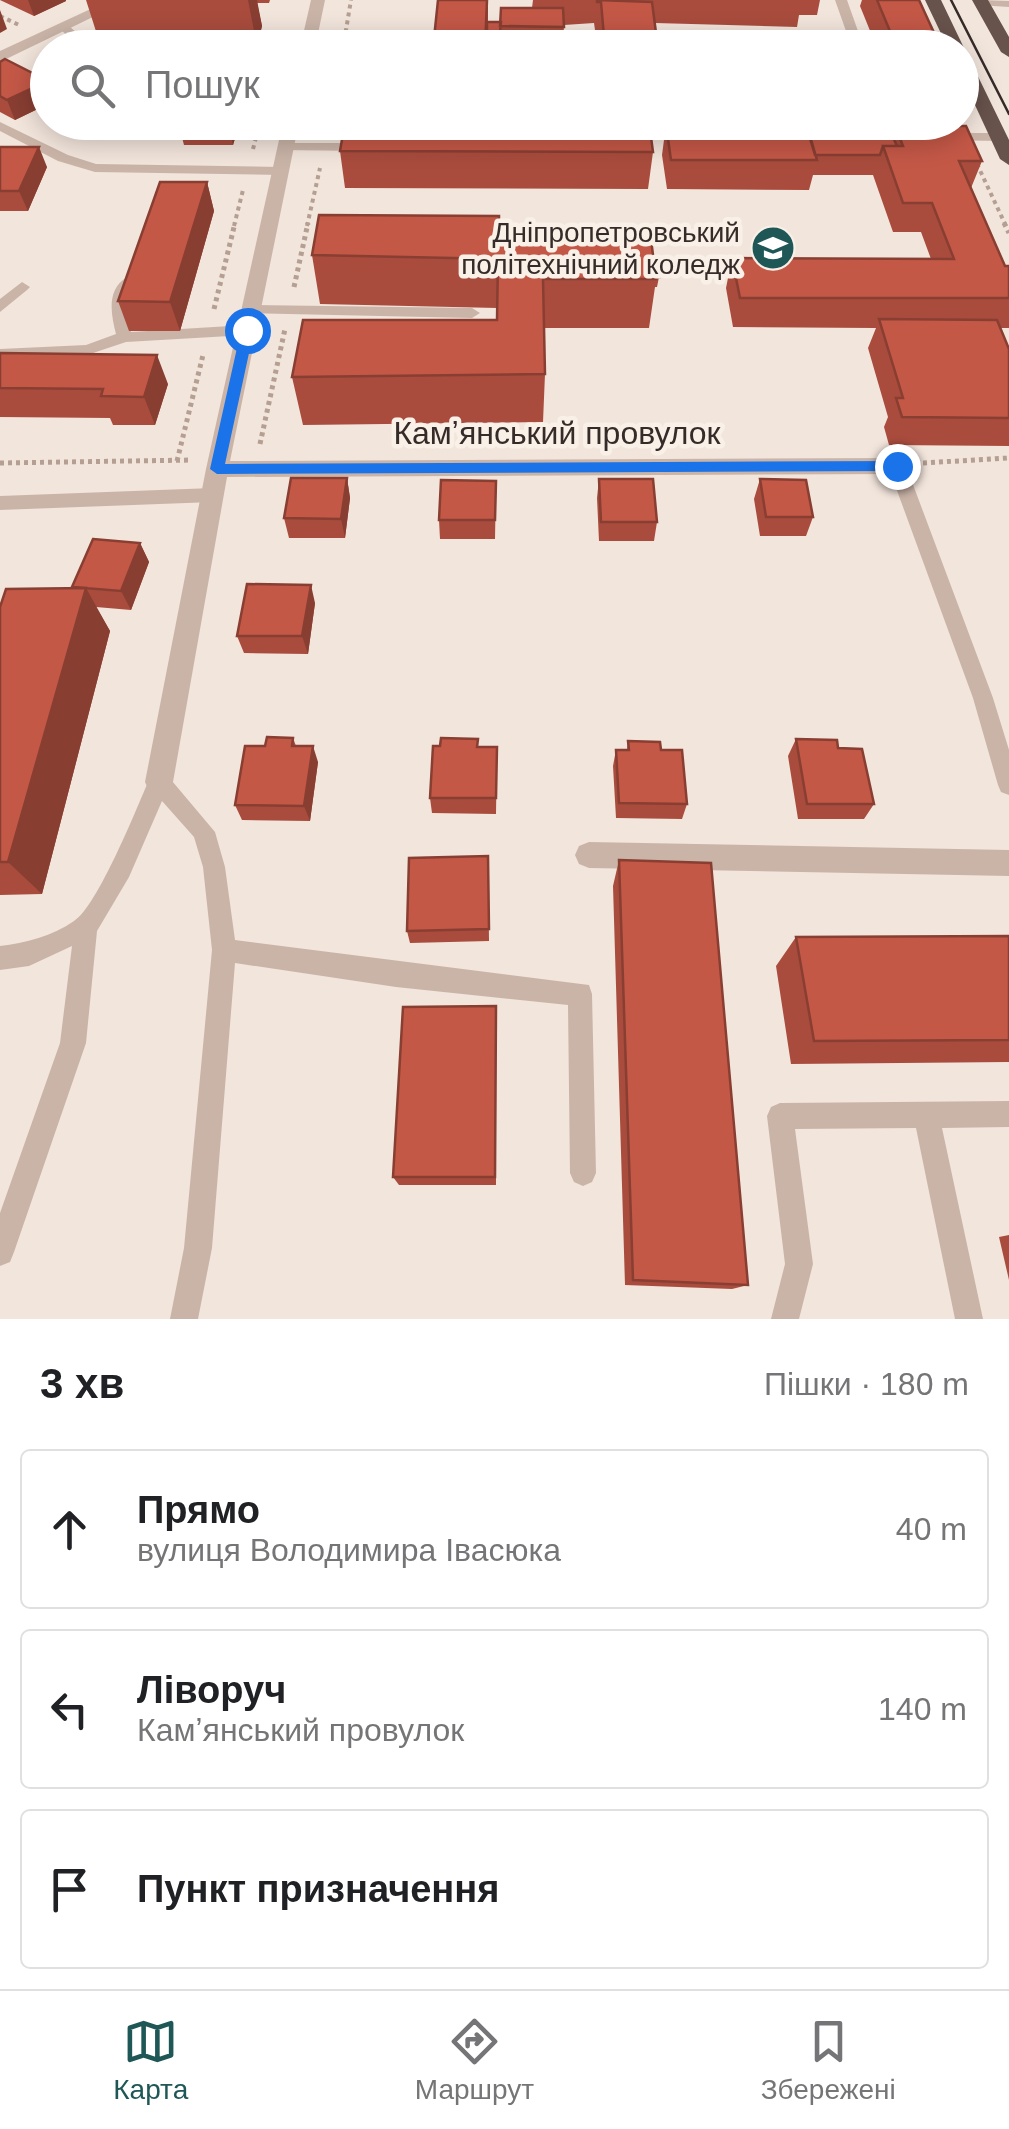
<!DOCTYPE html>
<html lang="uk">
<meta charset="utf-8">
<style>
:root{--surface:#fff;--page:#f2f2f2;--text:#202124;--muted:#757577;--line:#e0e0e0;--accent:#1e5755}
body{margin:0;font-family:Helvetica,sans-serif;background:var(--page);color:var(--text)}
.stop{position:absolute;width:30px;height:30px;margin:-22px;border:8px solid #1a73e8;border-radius:50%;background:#fff}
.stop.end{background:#1a73e8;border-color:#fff;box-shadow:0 2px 10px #0008}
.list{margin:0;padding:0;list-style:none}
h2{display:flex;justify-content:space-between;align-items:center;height:130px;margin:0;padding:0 40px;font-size:42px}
h2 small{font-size:32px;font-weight:400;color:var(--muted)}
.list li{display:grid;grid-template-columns:65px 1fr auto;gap:30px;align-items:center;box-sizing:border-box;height:160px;margin:0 20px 20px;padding:0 20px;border:2px solid var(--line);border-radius:10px}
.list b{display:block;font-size:38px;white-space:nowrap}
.list p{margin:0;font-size:32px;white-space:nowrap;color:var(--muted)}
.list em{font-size:32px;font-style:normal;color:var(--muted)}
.icon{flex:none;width:55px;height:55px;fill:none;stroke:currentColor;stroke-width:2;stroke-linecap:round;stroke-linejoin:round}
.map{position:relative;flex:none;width:1009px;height:1319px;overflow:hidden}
.search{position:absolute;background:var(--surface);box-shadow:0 5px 25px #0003;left:30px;right:30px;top:30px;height:110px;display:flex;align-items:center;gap:25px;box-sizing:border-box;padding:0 35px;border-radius:55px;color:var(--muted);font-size:38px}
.sheet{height:670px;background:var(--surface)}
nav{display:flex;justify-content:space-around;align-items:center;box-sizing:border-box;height:140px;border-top:2px solid var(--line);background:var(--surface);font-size:28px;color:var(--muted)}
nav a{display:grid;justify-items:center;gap:5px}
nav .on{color:var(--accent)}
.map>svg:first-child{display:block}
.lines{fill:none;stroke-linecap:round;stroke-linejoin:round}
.path-far1{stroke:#b59e92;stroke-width:4;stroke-dasharray:4 4;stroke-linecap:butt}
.path{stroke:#b59e92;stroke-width:5;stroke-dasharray:4 4;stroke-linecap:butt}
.service{fill:#cab4a8;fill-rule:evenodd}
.minor{fill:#cab4a8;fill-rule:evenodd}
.trunk{fill:#68524c;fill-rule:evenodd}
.tram{stroke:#362b28;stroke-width:2.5}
.wall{fill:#a94c3d}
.shaded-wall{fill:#893e32}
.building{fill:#c45847;stroke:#893e32;stroke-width:2.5}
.route{fill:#1a73e8}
.labels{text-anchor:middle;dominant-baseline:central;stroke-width:9;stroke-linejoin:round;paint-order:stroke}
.far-poi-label{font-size:28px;fill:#362b28;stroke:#f9f0e8;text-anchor:end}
.street-label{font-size:32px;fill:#362b28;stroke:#f9f0e8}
</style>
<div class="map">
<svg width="1009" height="1319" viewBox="0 0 1009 1319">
<rect width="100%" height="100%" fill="#f2e5dc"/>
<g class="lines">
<!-- path-far1 -->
<path class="path-far1" d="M0,16L19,25
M343,48L351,0
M253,149L260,122
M977,164L1006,226
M234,226L243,190
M307,226L320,168"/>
<!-- path -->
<path class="path" d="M1004,223L1009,233
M294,287L308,223
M214,309L235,223
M260,444L285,329
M177,461L203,355
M0,463L192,460
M923,463L1009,458"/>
<!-- service -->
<path class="service" d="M835,0H847L864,48H852Z
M980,0L1009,1V7L978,5Z
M64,24L68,25L93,48H80L58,27Z
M0,122L68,155L96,164L281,167L288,171L281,175L95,172L58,161L0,131Z
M946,133H998L1005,137L998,141L941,140L939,137Z
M286,143H364L371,147L364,151L281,150V144Z
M127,277L135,282L125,307L131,332L247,325L255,330L247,335L126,342L87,355L0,359V349L86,345L116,334C111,314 106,290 127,277Z
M22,282L30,287L27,290L0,312V299Z
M251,305L472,308L480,313L472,318L246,313V307Z
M897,460L906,466L993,698L1009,750V795L1001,792L998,785L973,698L888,466Z
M213,488L222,495L213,502L0,510V496Z
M159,772L167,775L215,832L225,867L235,940L589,985L592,994L596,1173L592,1182L583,1186L574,1182L570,1173L568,1005L396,987L235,963L212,1248L198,1319H170L184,1248L212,950L203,867L194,837L162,801L129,877L97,931L86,1043L14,1252L10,1262L0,1266V1213L60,1043L72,946L29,966L0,970V946C25,943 53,936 74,921C98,906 138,805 151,775Z
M1009,1101V1127L942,1128L983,1319H955L916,1128L795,1129L813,1264L799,1319H771L785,1264L767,1116L771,1107L780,1103Z"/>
<!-- minor -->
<path class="minor" d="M110,0H128L0,62V51Z
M311,0H325L315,48H300Z
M283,122H299L230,461L897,458L908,466L897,474L227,477L173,782L169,791L159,794L149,791L145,782L206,469Z
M589,842L1009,850V876L589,868L579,864L575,855L579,846Z"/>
<!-- trunk -->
<path class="trunk" d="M925,0H941L964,48L962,51V48H948Z
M972,0H988L1009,37V57L1001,52Z
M962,55L970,60L1009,140V165L1000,159L962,77Z"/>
<!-- tram -->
<path class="tram" d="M951,0L1009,114"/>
</g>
<!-- wall -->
<path class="wall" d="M0,0H66V1L34,16Z
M86,0H270L269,3H257L262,26L257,46L101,47Z
M438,0H488V22H500L532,8L533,0H820L817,15H799L797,27L655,23L658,48H600L598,30H595L594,23L564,25L563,46H500V42H487V40L486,48H433Z
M862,0H919L941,48H877L860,6Z
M0,62L48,81V104L15,120L0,112Z
M178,122H240L233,145H184Z
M666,125L809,135H892L895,126L982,161L971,188L1005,266H1009V328H1000L1009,349V446L889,445L884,427L888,417L868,348L876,328L733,327L726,288L732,258L931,259L921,232H893L873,175H813L809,190L667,189L662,155Z
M0,147L47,167L28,211H0Z
M340,151L653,152L648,189L345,188Z
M207,182L214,211L180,331H129L118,301Z
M499,238L654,260L659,277L657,287H655L649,328H544L545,374L543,422L303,425L292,377L497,320V308L320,304L312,255Z
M0,353L168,384L155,425H113L110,418L0,417Z
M347,478L350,498L345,538H289L284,518Z
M599,479L657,522L654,541H599L597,498Z
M760,479L813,517L806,536H760L754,499Z
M496,481L495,539H440L439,520Z
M140,543L149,562L131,610L96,607L110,631L42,894L0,895V607L72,588Z
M315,603L308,654L244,653L237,636Z
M293,738L296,746L318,762L310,821L242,820L235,805L265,746Z
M478,739V747H497L496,814L432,813L430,798L440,746Z
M796,739L874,804L864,819H798L788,756Z
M628,741L661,750L687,804L682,819L616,818L613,766L616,750H627Z
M488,856L489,941L410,943L407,931Z
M619,860L748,1285L732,1289L625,1285L613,886Z
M1009,936V1062L791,1064L776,966L796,937Z
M496,1006V1185H399L393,1177Z
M1009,1235V1280L999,1237Z"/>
<!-- shaded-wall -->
<path class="shaded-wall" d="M28,0H66V1L34,16Z
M248,0H257L262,26L257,46Z
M487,0H488L486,48H485Z
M0,10L7,29L0,33Z
M48,81V104L15,120L7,100Z
M228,122H240L233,145Z
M39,147L47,167L28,211L19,191Z
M207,182L214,211L180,331L170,302Z
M157,355L168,384L155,425L144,397Z
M347,478L350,498L345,538L341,519Z
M140,543L149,562L131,610L121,591Z
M311,585L315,603L308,654L302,636Z
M86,588L110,631L42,894L8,862Z
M313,746L318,762L310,821L304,806Z"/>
<!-- building -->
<path class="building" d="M438,0H487L485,48H433Z
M597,0L652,2L658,48H605L601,2H597Z
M877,0H919L941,48H897Z
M501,8H563L564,27L500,26Z
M487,22H501L500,32H487Z
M5,59L48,81L7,100L0,96V62Z
M345,122H649L653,152L340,151Z
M666,125L807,126L817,160H671Z
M895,126H966L982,161H959L1005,266H1009V298H740L732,258L954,259L932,203H903L883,146H903Z
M809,135H892L897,146H883L880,155H815Z
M0,147H39L19,191H0Z
M160,182H207L170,302L118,301Z
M319,215L499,216V238L651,239L656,279H543L545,374L292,377L303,320H497L498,259L312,255Z
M654,260H656L659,277H656Z
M879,319L997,320L1009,349V418L902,417L896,398H903Z
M0,353L157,355L144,397L101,396L103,389L0,388Z
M291,478H347L341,519L284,518Z
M599,479H653L657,522H601Z
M760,479L806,480L813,517H766Z
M441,480L496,481L495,520H439Z
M93,539L140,543L121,591L72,587Z
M247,584L311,585L302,636H237Z
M86,588L8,862H0V607L6,589Z
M267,737L293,738L292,746H313L304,806L235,805L245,746H265Z
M441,738L478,739L477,747H497L496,798H430L433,746H440Z
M796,739L837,740L838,748L862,749L874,804H807Z
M628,741L660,742L661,750H682L687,804L619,803L616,750H629Z
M488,856L489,929L407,931L409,858Z
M619,860L711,863L748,1285L633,1280Z
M1009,936V1040L814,1041L796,937Z
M496,1006L495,1177H393L403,1007Z"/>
<!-- route -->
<path class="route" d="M247,326L254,330L225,464L897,461L904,466L897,471L217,474L210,469L241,330Z"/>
<!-- icons -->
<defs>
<symbol id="university-disc" viewBox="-11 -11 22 22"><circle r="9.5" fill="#1e5755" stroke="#f9f0e8"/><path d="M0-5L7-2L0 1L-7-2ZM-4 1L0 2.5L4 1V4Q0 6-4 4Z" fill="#fff"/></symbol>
</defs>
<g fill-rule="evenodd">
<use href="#university-disc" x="748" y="223" width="50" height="50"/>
</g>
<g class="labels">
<!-- far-poi labels -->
<g class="far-poi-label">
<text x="740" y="232">Дніпропетровський<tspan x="740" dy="32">політехнічний коледж</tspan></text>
</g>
<!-- street labels -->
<g class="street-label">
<text x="557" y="433">Камʼянський провулок</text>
</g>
</g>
</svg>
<div class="stop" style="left:247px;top:330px"></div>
<div class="stop end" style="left:897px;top:466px"></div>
<div class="search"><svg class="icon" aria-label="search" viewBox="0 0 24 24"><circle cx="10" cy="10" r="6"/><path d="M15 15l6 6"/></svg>Пошук</div>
</div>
<section class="sheet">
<h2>3 хв<small>Пішки · 180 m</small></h2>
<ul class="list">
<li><svg class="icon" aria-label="ahead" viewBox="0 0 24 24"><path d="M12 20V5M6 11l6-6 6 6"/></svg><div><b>Прямо</b><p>вулиця Володимира Івасюка</p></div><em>40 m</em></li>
<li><svg class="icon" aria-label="left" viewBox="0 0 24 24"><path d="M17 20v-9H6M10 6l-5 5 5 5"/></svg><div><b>Ліворуч</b><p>Камʼянський провулок</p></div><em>140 m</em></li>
<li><svg class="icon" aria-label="arrive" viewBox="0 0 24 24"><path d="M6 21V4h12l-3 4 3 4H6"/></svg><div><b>Пункт призначення</b></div></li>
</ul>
</section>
<nav>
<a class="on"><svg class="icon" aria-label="map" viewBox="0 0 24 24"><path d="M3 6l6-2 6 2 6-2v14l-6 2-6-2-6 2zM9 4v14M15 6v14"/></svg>Карта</a>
<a><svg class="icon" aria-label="directions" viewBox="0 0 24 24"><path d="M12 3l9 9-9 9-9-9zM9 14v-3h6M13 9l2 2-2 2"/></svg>Маршрут</a>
<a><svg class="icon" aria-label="saved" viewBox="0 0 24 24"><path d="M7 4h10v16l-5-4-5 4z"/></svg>Збережені</a>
</nav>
